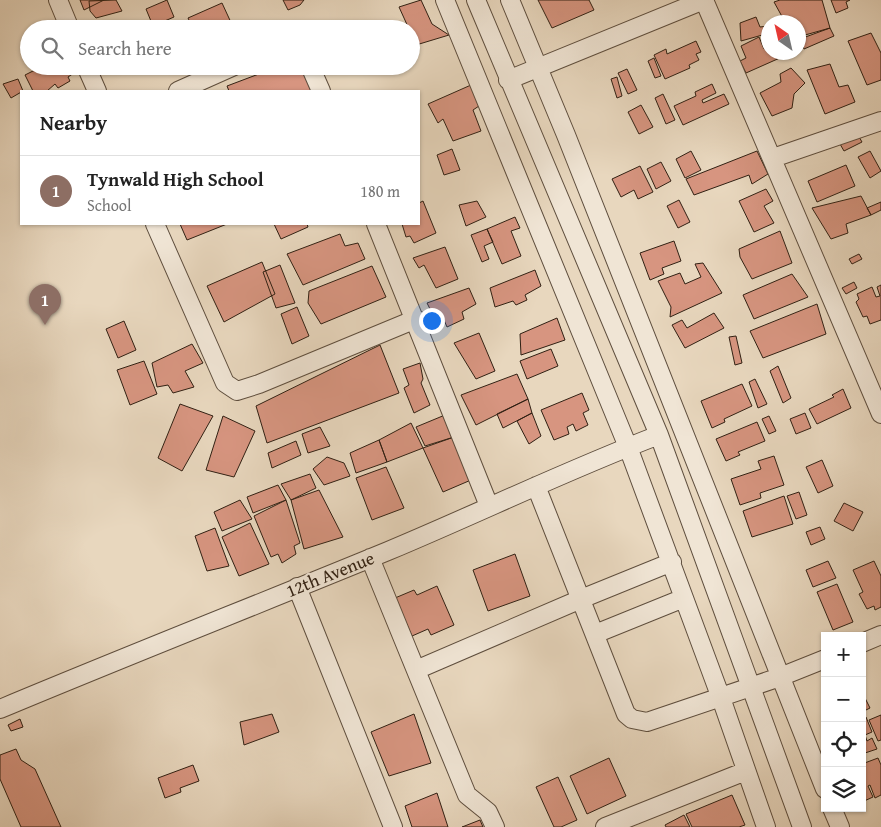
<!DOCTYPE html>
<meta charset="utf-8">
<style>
:root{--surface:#fff;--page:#f2f2f2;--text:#222;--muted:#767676;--line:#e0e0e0;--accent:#8f2418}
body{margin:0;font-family:"Gentium Book Plus",serif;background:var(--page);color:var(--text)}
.controls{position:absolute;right:15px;bottom:15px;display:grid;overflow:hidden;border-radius:0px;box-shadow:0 1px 4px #0004}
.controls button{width:45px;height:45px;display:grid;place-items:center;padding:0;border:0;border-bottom:1px solid var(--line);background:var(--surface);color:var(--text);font:25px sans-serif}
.compass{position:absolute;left:761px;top:15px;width:45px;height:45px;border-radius:50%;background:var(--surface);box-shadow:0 1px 4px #0004;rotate:326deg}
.you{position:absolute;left:431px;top:320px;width:18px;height:18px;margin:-12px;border:4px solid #fff;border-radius:50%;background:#1a73e8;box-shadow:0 0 0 8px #1a73e833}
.badge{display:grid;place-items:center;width:32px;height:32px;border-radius:50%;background:var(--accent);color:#fff;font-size:16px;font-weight:700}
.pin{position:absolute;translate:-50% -41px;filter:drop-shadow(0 1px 2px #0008)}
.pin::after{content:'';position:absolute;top:26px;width:18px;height:15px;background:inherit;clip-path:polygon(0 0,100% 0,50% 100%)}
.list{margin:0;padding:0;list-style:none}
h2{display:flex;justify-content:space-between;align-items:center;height:65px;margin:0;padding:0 20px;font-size:21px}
h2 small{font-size:16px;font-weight:400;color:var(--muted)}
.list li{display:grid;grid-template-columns:32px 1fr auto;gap:15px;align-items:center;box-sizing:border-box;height:70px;padding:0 20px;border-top:1px solid var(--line)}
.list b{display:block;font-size:19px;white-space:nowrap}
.list p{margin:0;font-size:16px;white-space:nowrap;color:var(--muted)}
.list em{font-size:16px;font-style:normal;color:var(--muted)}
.icon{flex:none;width:28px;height:28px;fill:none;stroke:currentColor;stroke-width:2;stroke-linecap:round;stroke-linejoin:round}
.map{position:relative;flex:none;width:881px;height:827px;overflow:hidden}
.search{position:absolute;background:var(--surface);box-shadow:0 1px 4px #0004;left:20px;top:20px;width:400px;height:55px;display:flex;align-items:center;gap:12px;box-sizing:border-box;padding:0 18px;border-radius:28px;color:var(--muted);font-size:19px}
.panel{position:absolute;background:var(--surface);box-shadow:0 1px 4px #0004;left:20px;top:90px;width:400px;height:135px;border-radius:0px}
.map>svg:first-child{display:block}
.building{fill:#d79580;stroke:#302013}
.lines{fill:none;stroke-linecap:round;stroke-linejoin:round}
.minor-casing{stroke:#5e4e3e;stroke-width:20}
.minor{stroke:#f0e5d5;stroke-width:18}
.labels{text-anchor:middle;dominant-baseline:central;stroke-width:4.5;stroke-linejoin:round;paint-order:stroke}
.street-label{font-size:18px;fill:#302013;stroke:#f0e5d5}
</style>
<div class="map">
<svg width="881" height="827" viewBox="0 0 881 827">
<rect width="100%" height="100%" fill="#e8d7be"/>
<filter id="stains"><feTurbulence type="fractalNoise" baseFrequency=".004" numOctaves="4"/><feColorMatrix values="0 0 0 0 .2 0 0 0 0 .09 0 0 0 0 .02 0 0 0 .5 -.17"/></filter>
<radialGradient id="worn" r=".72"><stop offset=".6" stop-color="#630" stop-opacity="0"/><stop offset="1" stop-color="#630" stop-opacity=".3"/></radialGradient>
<!-- building -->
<path class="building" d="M80,0H104L84,10Z
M116,0L122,11L96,18L90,11L89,1Z
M167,0L174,17L153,26L146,9Z
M283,0H304L300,5L288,10Z
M421,0L432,24L449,35L416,45L411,29H409L399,7Z
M538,0H589L594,10L552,28Z
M780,0H822L830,28L798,37V22H785L774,2Z
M831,0H850L846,2L848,8L836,13Z
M222,3L234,29H207L204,24L193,29L188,18Z
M756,17L760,27L768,26V36L766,34L741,41L740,23Z
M830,28L834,36L804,49L800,39Z
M871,33L881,53V80L867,85L848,41Z
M759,37L764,49L768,48V52L791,53L746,73L740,61L746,58L741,46Z
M696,41L701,52L696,54L699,60L689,65L690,68L665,79L654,55L666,49L667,54Z
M654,58L661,76L655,78L648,61Z
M830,64L839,87L848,85L855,102L825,114L807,70Z
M43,66H70L74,73L68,77L70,81L58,88L55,84L47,91H33L25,75Z
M280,66H300L314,91H229L227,86Z
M337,66H361L339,74Z
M791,68L805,83L794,94L792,108L772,116L760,93L781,82L780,74Z
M627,69L637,90L628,94L618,73Z
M617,77L622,96L617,98L611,79Z
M18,79L23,91L11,98L3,84Z
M712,84L716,93L702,100L703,103L724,94L729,104L683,125L674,106L696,96L695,92Z
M471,85L482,104L473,110L481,131L453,141L443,119L438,123L428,104Z
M663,94L675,120L666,124L655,98Z
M641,105L653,127L639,134L628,112Z
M858,135L862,142L844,151L840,144Z
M452,149L460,170L444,175L437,155Z
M691,151L701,170L685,178L676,159Z
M757,151L768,174L752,184L749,175L694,195L686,179Z
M870,151L881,171L870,178L858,157Z
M661,162L671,181L656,189L647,169Z
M846,165L855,186L817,202L808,181Z
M640,166L653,192L638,199L634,190L621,197L612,179Z
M766,189L773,201L764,206L774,223L754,232L739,201Z
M861,196L871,215L846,224L848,233L831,239L812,208Z
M679,200L690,222L678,228L667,206Z
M423,201L436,233L414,243L410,236L406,237L402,224H419V203Z
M477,201L486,217L466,226L459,205Z
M881,202V210L871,215L867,208Z
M515,217L520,228L511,231L521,256L502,264L487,229Z
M180,224H227L187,240Z
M274,224H307L308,227L281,239Z
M487,229L493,242L484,246L489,259L482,262L471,235Z
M780,231L792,263L752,279L740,257L739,249Z
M340,234L345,246L358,243L365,259L303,285L287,254Z
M674,241L681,261L662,268L664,274L650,280L640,253Z
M445,247L458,279L436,288L424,265L419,268L413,258Z
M859,254L862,259L852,264L849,259Z
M262,262L275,294L224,322L207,286Z
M703,263L722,293L670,317L671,307L658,281L680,273L685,284L701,277L695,264Z
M280,265L295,303L276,308L263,272Z
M372,266L386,297L321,324L308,303L309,291Z
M535,270L541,286L525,295L527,300L516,305L513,301L495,307L490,288Z
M792,274L808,297L754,319L743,295Z
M854,282L857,288L846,294L842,288Z
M881,285V320L870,324L867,316L863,317L856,302L859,299L857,294L872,287L876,297L880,296L877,287Z
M469,288L476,304L462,312L464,319L447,327L441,313L434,317L427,303Z
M817,304L826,334L763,358L750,331Z
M297,307L309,336L292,344L281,314Z
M714,313L724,328L685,348L672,325L682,320L687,328Z
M557,318L565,340L521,355L520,334Z
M124,321L136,350L118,358L106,329Z
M479,333L495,371L476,379L454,343Z
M736,336L742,363L735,365L729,337Z
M192,344L203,363L185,371L194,387L173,393L168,385L157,387L152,363Z
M380,345L399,393L267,443L256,406Z
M551,349L558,366L527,379L520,361Z
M144,361L157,394L130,405L117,370Z
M420,363L423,379L421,383L430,405L414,413L404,388L409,385L403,369Z
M778,366L791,398L783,403L770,371Z
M517,374L528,399L476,425L461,395Z
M755,379L767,404L758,408L749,382Z
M742,384L752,406L724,419L725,422L712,428L701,401Z
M843,389L851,408L817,424L809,409L834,397L832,395Z
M582,393L589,410L583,413L588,425L576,431L573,424L567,427L569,434L554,440L541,410Z
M528,399L532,413L503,428L497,414Z
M180,404L213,416L182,471L158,458Z
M532,413L541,436L529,444L517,421Z
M805,413L811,428L796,434L790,419Z
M445,415L454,437L425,446L416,427Z
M223,416L255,431L234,477L206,470Z
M769,416L776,431L769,434L762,419Z
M757,422L765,441L738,452L740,455L726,461L716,439Z
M411,423L423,448L387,462L379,440Z
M320,427L330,446L308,453L302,434Z
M454,437L471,480L443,492L423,448Z
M379,440L387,462L356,473L350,453Z
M296,441L301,455L272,468L268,453Z
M774,456L784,485L760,493L761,498L740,505L731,479L761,469L758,461Z
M327,457L344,463L350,476L324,485L313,469Z
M822,460L833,486L818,493L806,467Z
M386,467L404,508L372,520L356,478Z
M310,474L316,488L291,500L281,484Z
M278,485L286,500L253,513L247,497Z
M319,490L343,537L304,549L291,500Z
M799,492L807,515L796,519L787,496Z
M784,496L793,524L752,537L743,511Z
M240,500L252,519L222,531L214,512Z
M286,500L300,543L294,546L296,554L282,563L278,554L271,557L254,516Z
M844,503L863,512L853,531L834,521Z
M250,523L269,564L239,576L222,537Z
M820,527L825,539L811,545L806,532Z
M215,528L229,566L207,571L195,536Z
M515,554L530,596L488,611L473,570Z
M828,561L836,578L813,587L806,570Z
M874,561L881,576V607L875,610L874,606L867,609L859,594L863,592L853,570Z
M837,584L853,622L833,630L817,592Z
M437,586L454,625L431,635L428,629L412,636L395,598L414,590L417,595Z
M862,692L870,708L862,712Z
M272,714L279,732L244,745L240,722Z
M414,714L431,763L389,776L371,732Z
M881,715V740L878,741L869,720Z
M866,717L872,732L865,735L867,741L872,738L877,749L862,754V718Z
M20,719L23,727L11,731L8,725Z
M16,749L21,760L35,769L61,827H21L0,779V755Z
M609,758L626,796L587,814L570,776Z
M878,758L881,765V795L875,798L870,785L868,786L873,797L862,802V764Z
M193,765L199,781L180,788L181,792L165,798L158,778Z
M558,777L577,820L561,827H554L536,787Z
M437,793L448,827H412L405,806Z
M732,795L745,825L739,827H692L686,814Z
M684,815L690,827H666L665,825Z
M480,820L483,827H462Z"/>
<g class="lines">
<defs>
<path id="minor" d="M58,0L70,29
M445,0L628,447L721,698L766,827
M476,0L659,435L802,827
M510,0L566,135L825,789
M704,0L881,414
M86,66L97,91
M310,66L321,91
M508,80L704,0
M178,91L234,66
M773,158L881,121
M155,224L225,383L237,391L259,384L416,319
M376,224L489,506
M536,486L626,714L632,719L647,722L780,677L825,659
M370,558L467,795L488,812L495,827
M297,587L393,827
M595,634L684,598
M862,643L881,635
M416,670L581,599L672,562
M0,709C129,655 259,604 388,551C479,513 567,470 659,435
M832,808L840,827
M605,827L746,771"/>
</defs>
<!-- minor casing -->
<use href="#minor" class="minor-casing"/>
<!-- minor -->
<use href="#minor" class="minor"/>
</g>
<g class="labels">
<!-- street labels -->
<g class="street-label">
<text transform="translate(330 574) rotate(-22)">12th Avenue</text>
</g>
</g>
<rect width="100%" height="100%" filter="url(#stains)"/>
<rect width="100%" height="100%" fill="url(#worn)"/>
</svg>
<div class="controls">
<button>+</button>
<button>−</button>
<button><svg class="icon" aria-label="locate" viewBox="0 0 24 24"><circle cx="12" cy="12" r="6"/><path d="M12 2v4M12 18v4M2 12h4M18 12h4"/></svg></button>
<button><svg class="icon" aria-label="layers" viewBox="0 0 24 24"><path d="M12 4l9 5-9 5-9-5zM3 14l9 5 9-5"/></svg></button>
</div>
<svg class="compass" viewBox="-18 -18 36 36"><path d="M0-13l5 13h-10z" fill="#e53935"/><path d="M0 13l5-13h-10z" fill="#767676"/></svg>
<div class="you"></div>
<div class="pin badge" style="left:45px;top:325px;background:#8d6e63">1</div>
<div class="search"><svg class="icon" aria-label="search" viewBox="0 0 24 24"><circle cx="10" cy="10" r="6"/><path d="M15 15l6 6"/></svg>Search here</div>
<section class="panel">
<h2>Nearby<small></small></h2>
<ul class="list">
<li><span class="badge" style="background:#8d6e63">1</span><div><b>Tynwald High School</b><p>School</p></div><em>180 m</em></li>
</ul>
</section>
</div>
